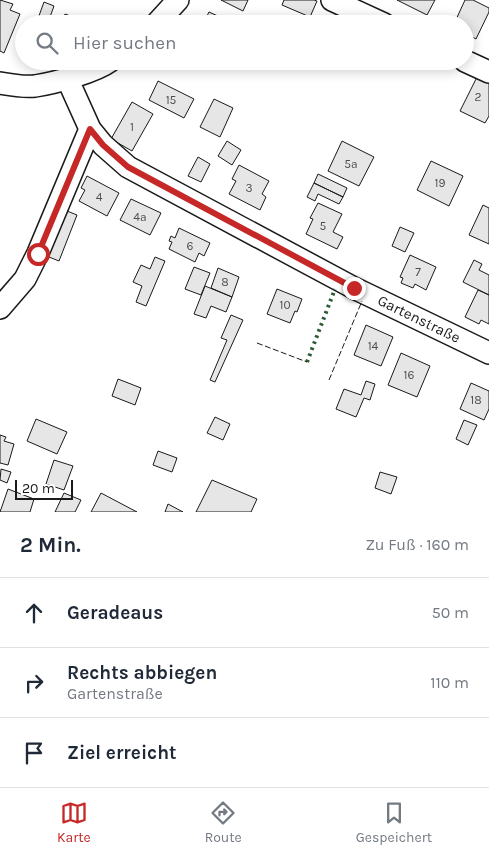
<!DOCTYPE html>
<html lang="de">
<meta charset="utf-8">
<style>
:root{--surface:#fff;--page:#f2f2f3;--text:#1f2937;--muted:#747a83;--line:#e0e1e3;--accent:#c62828}
body{margin:0;font-family:Karla,sans-serif;background:var(--page);color:var(--text)}
.scale{position:absolute;left:15px;bottom:12px;width:58px;box-sizing:border-box;padding-left:5px;border:2px solid #1a1a1a;border-top:0;font-size:14px;line-height:18px;white-space:nowrap;color:#1a1a1a;-webkit-text-stroke:4px #fff;paint-order:stroke}
.stop{position:absolute;width:15px;height:15px;margin:-11px;border:4px solid #c62828;border-radius:50%;background:#fff}
.stop.end{background:#c62828;border-color:#fff;box-shadow:0 1px 5px #0008}
.list{margin:0;padding:0;list-style:none}
h2{display:flex;justify-content:space-between;align-items:center;height:65px;margin:0;padding:0 20px;font-size:21px}
h2 small{font-size:16px;font-weight:400;color:var(--muted)}
.list li{display:grid;grid-template-columns:32px 1fr auto;gap:15px;align-items:center;box-sizing:border-box;height:70px;padding:0 20px;border-top:1px solid var(--line)}
.list b{display:block;font-size:19px;white-space:nowrap}
.list p{margin:0;font-size:16px;white-space:nowrap;color:var(--muted)}
.list em{font-size:16px;font-style:normal;color:var(--muted)}
.icon{flex:none;width:28px;height:28px;fill:none;stroke:currentColor;stroke-width:2;stroke-linecap:round;stroke-linejoin:round}
.map{position:relative;flex:none;width:489px;height:512px;overflow:hidden}
.search{position:absolute;background:var(--surface);box-shadow:0 2px 12px #0003;left:15px;right:15px;top:15px;height:55px;display:flex;align-items:center;gap:12px;box-sizing:border-box;padding:0 18px;border-radius:28px;color:var(--muted);font-size:19px}
.sheet{height:275px;background:var(--surface)}
nav{display:flex;justify-content:space-around;align-items:center;box-sizing:border-box;height:70px;border-top:1px solid var(--line);background:var(--surface);font-size:14px;color:var(--muted)}
nav a{display:grid;justify-items:center;gap:2px}
nav .on{color:var(--accent)}
.map>svg:first-child{display:block}
.building{fill:#e6e6e6;stroke:#1a1a1a}
.lines{fill:none;stroke-linecap:round;stroke-linejoin:round}
.minor-casing{stroke:#1a1a1a;stroke-width:24}
.minor{stroke:#fff;stroke-width:21}
.hedge{stroke:#2b5a34;stroke-width:4;stroke-dasharray:2.5 4;stroke-linecap:butt}
.fence{stroke:#1a1a1a;stroke-width:1;stroke-dasharray:6 2.5;stroke-linecap:butt}
.route{stroke:#c62828;stroke-width:6}
.labels{text-anchor:middle;dominant-baseline:central;stroke-width:4;stroke-linejoin:round;paint-order:stroke}
.number-label{font-size:12px;fill:#4d4d4d}
.street-label{font-size:15px;fill:#1a1a1a;stroke:#fff}
</style>
<div class="map">
<svg width="489" height="512" viewBox="0 0 489 512">
<rect width="100%" height="100%" fill="#fff"/>
<!-- building -->
<path class="building" d="M0,0L13,4L10,10L20,14L4,53L0,51Z
M221,0H248L243,11Z
M284,0H314L317,1L310,17L282,5Z
M397,0H435L427,15Z
M465,0H473L489,8V12L476,39L465,33V24H454Z
M44,2L54,6L50,17L55,19L54,24H36Z
M209,12L229,21L228,24H203Z
M65,14L87,22L86,24H61Z
M477,77L489,83V116L485,123L460,111Z
M158,81L194,99L184,118L149,100Z
M214,99L233,108L220,137L200,127Z
M132,102L153,114L132,151L111,139Z
M227,141L241,150L232,165L218,156Z
M342,141L374,157L359,186L328,171Z
M198,157L210,164L201,182L188,176Z
M431,161L463,176L449,206L417,190Z
M239,165L269,181L262,194L266,197L260,210L229,194L236,181L232,179Z
M318,174L347,188L343,197L314,183Z
M87,176L119,193L107,216L79,201L85,190L81,188Z
M314,183L343,197L339,204L318,194L315,201L307,197Z
M131,199L161,213L150,235L120,220Z
M318,203L342,214L333,232L343,237L337,249L306,234L313,219L310,218Z
M483,205L489,208V244L469,235Z
M62,209L77,215L59,261L44,255Z
M400,227L414,233L405,252L392,246Z
M179,228L210,243L204,256L199,253L195,262L169,249L172,242L169,241L171,236L175,238Z
M410,255L436,267L426,290L415,284L413,288L401,283L403,278L400,277Z
M155,257L165,261L146,306L136,302L142,286L133,282L141,265L150,269Z
M474,260L482,264L479,270L489,275V295L463,282Z
M194,267L210,273L201,295L185,289Z
M218,268L239,277L232,297L211,288Z
M205,286L232,297L226,312L211,306L206,318L194,314Z
M277,289L302,299L297,312L295,311L290,323L267,314Z
M478,290L489,295V324L481,320L479,324L465,317Z
M231,315L243,320L215,382L210,380L227,340L221,338Z
M366,325L393,337L381,366L354,355Z
M401,353L430,366L417,397L388,385Z
M118,379L141,388L135,405L112,396Z
M366,381L375,384L370,400L364,398L356,417L336,409L344,389L361,395Z
M471,383L489,391V409L484,420L460,409Z
M215,417L230,424L223,440L207,433Z
M36,419L67,432L57,454L27,441Z
M464,420L477,425L468,445L456,439Z
M0,435L6,437L4,441L14,444L8,465L0,463Z
M158,451L177,458L172,472L153,465Z
M54,460L73,466L64,490L46,484Z
M1,469L11,472L7,483L0,480Z
M380,472L397,477L391,494L375,488Z
M212,480L257,499L251,512H196Z
M8,489L34,499L30,512H0Z
M64,493L81,500L75,512H55Z
M101,493L137,512H91Z
M168,504L183,512H165Z"/>
<g class="lines">
<defs>
<path id="minor" d="M332,0L384,24
M156,24L178,0
M465,61L489,72
M67,78L90,129L103,145L128,167L354,288L489,353
M0,83C11,85 25,87 35,86C55,83 95,72 110,61
M0,308L25,279L38,253L90,129"/>
</defs>
<!-- minor casing -->
<use href="#minor" class="minor-casing"/>
<!-- minor -->
<use href="#minor" class="minor"/>
<!-- hedge -->
<path class="hedge" d="M307,362L335,289"/>
<!-- fence -->
<path class="fence" d="M257,343L307,362
M329,380L362,301"/>
</g>
<g class="lines">
<!-- route -->
<path class="route" d="M38,254L90,129L103,145L128,167L354,288"/>
</g>
<g class="labels">
<!-- number labels -->
<g class="number-label">
<text x="478" y="97">2</text>
<text x="171" y="100">15</text>
<text x="132" y="127">1</text>
<text x="351" y="164">5a</text>
<text x="440" y="183">19</text>
<text x="249" y="188">3</text>
<text x="99" y="197">4</text>
<text x="140" y="217">4a</text>
<text x="323" y="226">5</text>
<text x="190" y="246">6</text>
<text x="418" y="272">7</text>
<text x="225" y="282">8</text>
<text x="285" y="305">10</text>
<text x="373" y="346">14</text>
<text x="409" y="375">16</text>
<text x="476" y="400">18</text>
</g>
<!-- street labels -->
<g class="street-label">
<text transform="translate(419 319) rotate(26)">Gartenstraße</text>
</g>
</g>
</svg>
<div class="scale">20 m</div>
<div class="stop" style="left:38px;top:254px"></div>
<div class="stop end" style="left:354px;top:288px"></div>
<div class="search"><svg class="icon" aria-label="search" viewBox="0 0 24 24"><circle cx="10" cy="10" r="6"/><path d="M15 15l6 6"/></svg>Hier suchen</div>
</div>
<section class="sheet">
<h2>2 Min.<small>Zu Fuß · 160 m</small></h2>
<ul class="list">
<li><svg class="icon" aria-label="ahead" viewBox="0 0 24 24"><path d="M12 20V5M6 11l6-6 6 6"/></svg><div><b>Geradeaus</b></div><em>50 m</em></li>
<li><svg class="icon" aria-label="right" viewBox="0 0 24 24"><path d="M7 20v-9h11M14 6l5 5-5 5"/></svg><div><b>Rechts abbiegen</b><p>Gartenstraße</p></div><em>110 m</em></li>
<li><svg class="icon" aria-label="arrive" viewBox="0 0 24 24"><path d="M6 21V4h12l-3 4 3 4H6"/></svg><div><b>Ziel erreicht</b></div></li>
</ul>
</section>
<nav>
<a class="on"><svg class="icon" aria-label="map" viewBox="0 0 24 24"><path d="M3 6l6-2 6 2 6-2v14l-6 2-6-2-6 2zM9 4v14M15 6v14"/></svg>Karte</a>
<a><svg class="icon" aria-label="directions" viewBox="0 0 24 24"><path d="M12 3l9 9-9 9-9-9zM9 14v-3h6M13 9l2 2-2 2"/></svg>Route</a>
<a><svg class="icon" aria-label="saved" viewBox="0 0 24 24"><path d="M7 4h10v16l-5-4-5 4z"/></svg>Gespeichert</a>
</nav>
